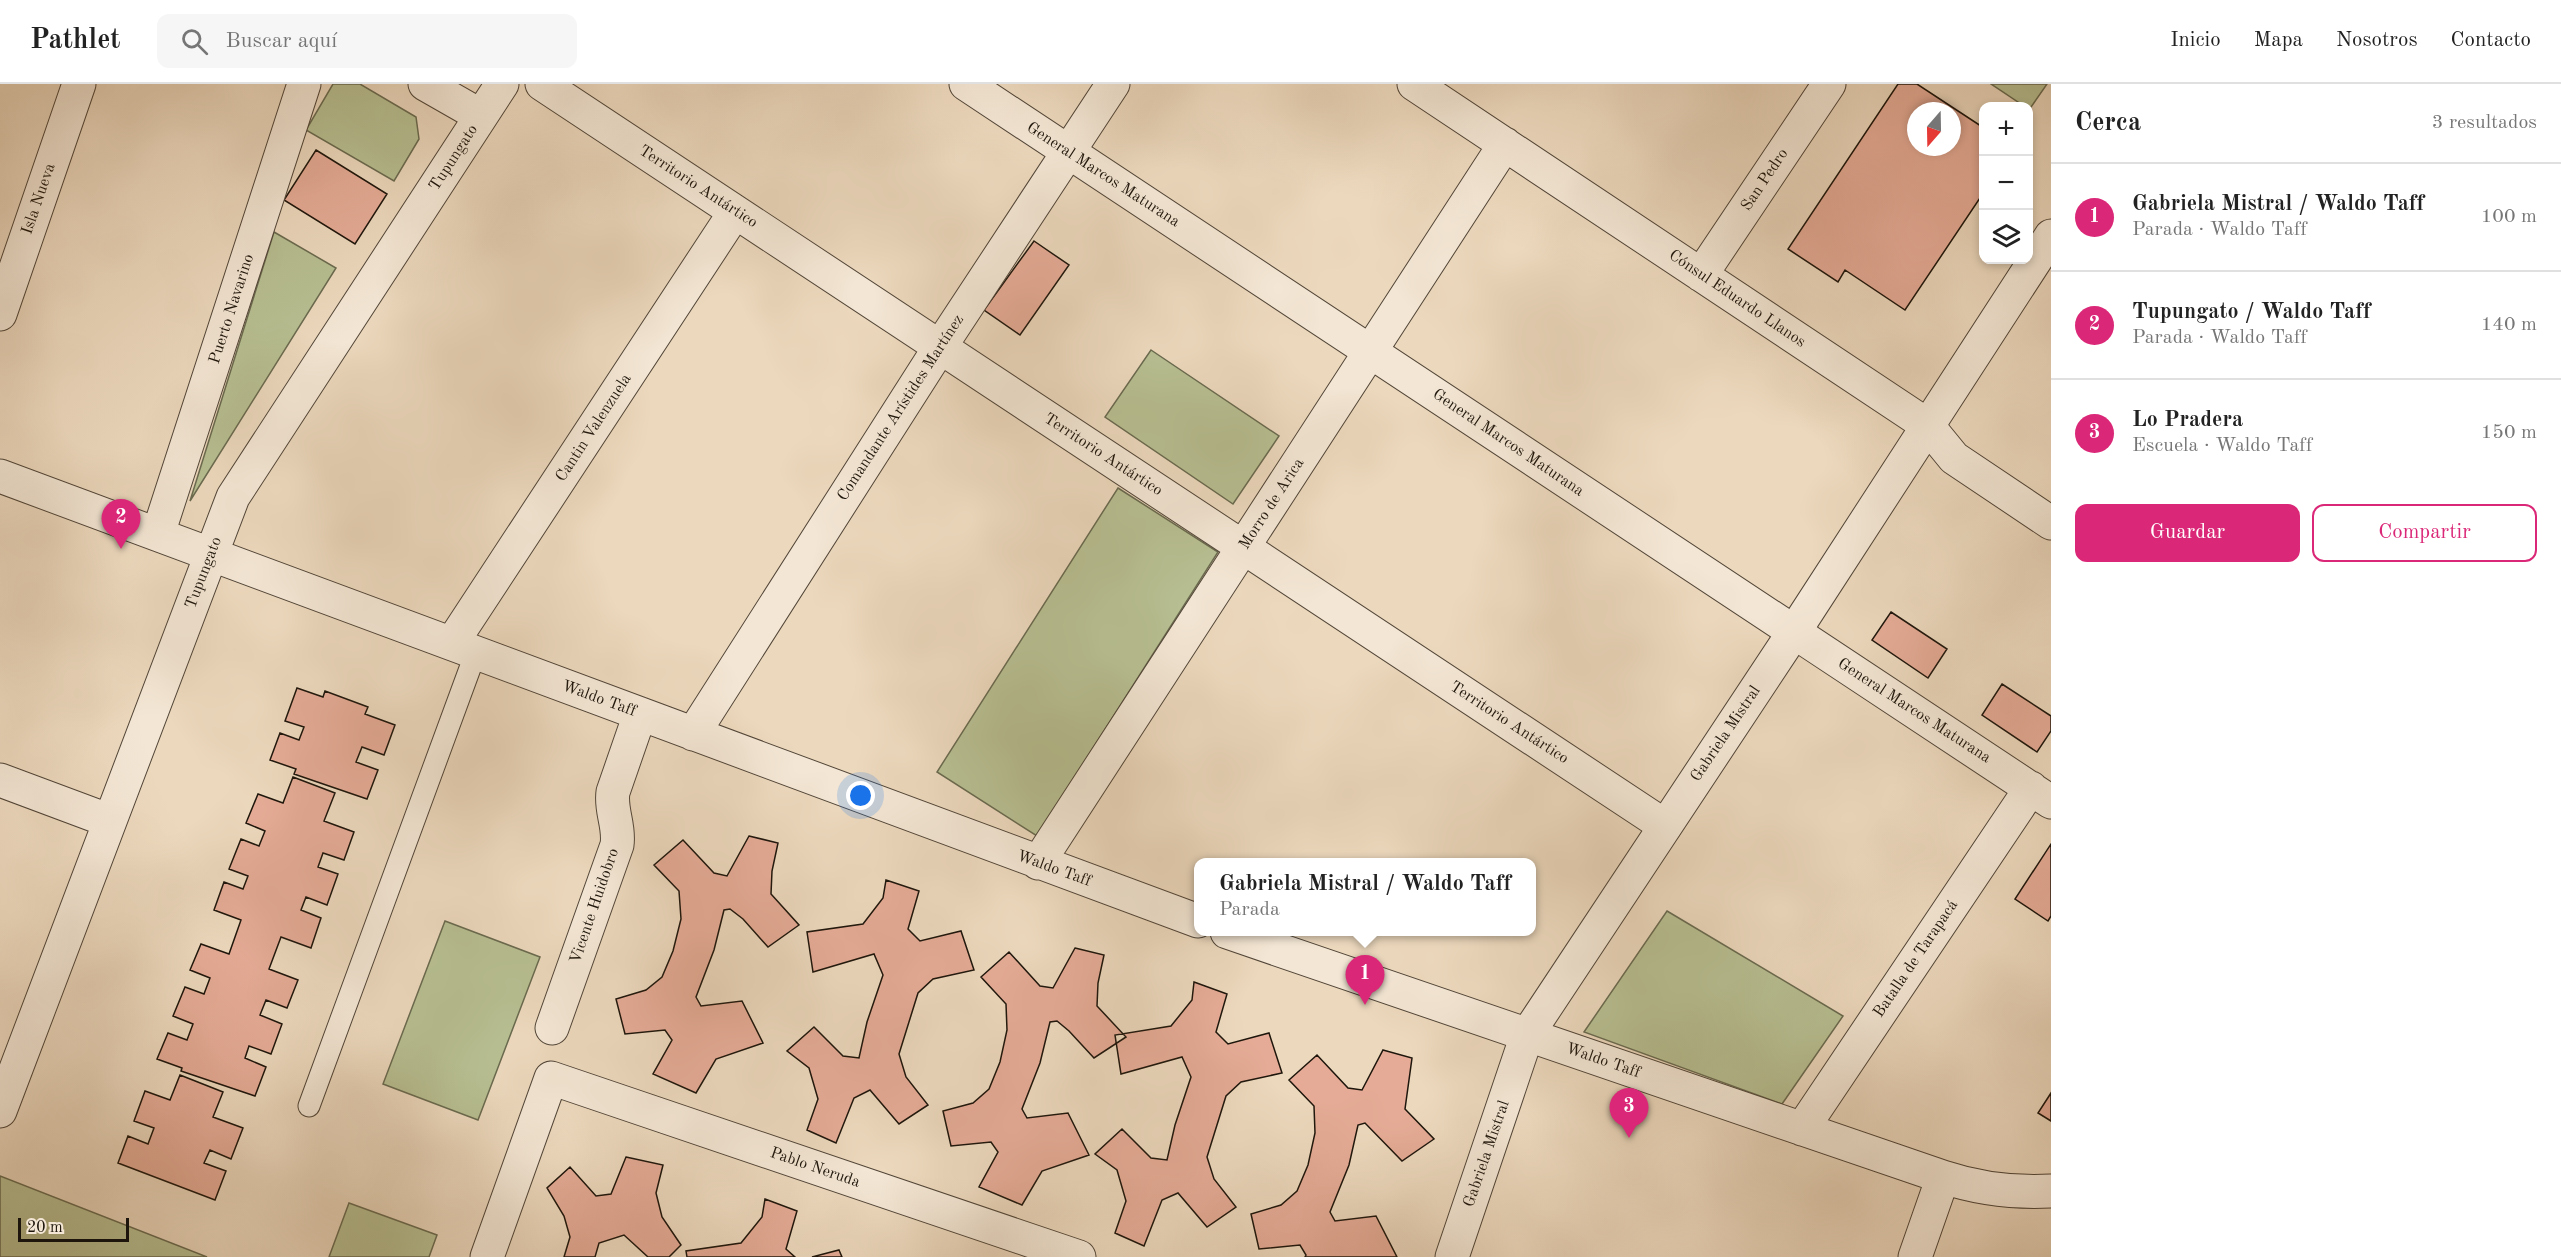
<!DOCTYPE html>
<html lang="es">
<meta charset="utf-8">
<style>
:root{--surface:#fff;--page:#f6f6f6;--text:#222;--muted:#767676;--line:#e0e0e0;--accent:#db2777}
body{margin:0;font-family:"Old Standard TT",serif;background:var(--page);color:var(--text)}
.controls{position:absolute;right:18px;top:18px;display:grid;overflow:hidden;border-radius:12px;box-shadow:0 3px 9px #0003}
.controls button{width:54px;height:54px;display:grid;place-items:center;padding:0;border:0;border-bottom:2px solid var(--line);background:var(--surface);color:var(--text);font:30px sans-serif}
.compass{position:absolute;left:1907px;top:18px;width:54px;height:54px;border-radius:50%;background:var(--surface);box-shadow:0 3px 9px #0003;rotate:200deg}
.scale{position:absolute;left:18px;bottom:15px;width:111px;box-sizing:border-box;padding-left:6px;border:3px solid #1e160c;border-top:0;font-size:16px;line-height:21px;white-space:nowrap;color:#1e160c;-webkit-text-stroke:4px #f3e6d4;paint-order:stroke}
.you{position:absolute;left:861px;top:712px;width:21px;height:21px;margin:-15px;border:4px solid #fff;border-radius:50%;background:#1a73e8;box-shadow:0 0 0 9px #1a73e833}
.badge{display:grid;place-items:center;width:39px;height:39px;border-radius:50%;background:var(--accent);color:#fff;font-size:20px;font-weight:700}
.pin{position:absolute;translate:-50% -50px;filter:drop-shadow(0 2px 3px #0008)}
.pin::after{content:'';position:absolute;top:32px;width:21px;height:18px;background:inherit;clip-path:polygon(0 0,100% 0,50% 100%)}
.popup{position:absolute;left:1194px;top:774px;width:342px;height:78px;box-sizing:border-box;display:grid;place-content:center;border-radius:12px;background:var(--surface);filter:drop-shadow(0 2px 4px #0005);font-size:20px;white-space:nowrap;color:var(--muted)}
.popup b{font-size:22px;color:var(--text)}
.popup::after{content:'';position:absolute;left:50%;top:100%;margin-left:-12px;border:12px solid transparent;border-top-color:var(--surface)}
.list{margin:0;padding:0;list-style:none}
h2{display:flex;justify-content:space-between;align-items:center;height:78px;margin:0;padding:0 24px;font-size:26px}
h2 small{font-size:20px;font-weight:400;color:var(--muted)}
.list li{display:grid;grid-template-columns:39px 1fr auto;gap:18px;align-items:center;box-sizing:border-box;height:108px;padding:0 24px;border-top:2px solid var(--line)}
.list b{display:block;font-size:22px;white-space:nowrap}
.list p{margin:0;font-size:20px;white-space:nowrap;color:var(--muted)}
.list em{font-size:20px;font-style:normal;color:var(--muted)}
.actions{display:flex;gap:12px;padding:18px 24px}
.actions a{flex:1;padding:14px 0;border:2px solid var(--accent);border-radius:12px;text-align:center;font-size:21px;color:var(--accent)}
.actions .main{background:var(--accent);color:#fff}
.icon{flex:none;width:33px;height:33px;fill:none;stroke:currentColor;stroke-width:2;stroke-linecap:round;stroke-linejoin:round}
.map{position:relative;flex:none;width:2051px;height:1173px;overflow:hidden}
header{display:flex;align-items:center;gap:36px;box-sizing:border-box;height:84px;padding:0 30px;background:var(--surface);border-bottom:2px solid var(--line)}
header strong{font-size:28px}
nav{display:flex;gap:33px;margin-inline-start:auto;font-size:21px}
.search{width:420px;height:54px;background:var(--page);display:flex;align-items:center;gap:15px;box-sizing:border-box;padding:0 21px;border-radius:12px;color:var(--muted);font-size:22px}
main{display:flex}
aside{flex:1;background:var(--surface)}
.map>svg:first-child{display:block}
.green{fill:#b7bf92;stroke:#6a6a4f;stroke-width:1.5}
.building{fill:#e5ab96;stroke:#1e160c;stroke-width:1.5;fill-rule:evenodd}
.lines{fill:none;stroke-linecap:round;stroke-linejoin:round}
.service-casing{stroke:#524638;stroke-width:23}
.minor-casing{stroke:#524638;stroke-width:35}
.tertiary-casing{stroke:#524638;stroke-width:35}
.service{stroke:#f3e6d4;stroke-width:21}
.minor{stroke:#f3e6d4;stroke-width:33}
.tertiary{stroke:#f3e6d4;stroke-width:33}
.labels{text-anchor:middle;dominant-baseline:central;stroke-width:4.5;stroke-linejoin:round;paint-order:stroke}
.street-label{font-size:16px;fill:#1e160c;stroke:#f3e6d4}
</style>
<header>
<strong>Pathlet</strong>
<div class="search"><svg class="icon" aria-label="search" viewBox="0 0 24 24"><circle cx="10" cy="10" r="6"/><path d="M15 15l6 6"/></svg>Buscar aquí</div>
<nav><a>Inicio</a><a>Mapa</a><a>Nosotros</a><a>Contacto</a></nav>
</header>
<main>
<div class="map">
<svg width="2051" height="1173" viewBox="0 0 2051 1173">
<rect width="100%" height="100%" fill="#ecd8bd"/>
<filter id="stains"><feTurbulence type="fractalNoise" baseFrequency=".00333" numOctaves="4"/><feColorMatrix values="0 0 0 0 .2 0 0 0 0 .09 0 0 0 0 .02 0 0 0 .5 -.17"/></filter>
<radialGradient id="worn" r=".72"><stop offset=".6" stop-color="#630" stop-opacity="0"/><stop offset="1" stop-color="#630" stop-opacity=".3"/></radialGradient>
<!-- green -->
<path class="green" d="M333,0H360L416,33L419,55L394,97L306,46Z
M1991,0H2047L2029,26L2028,22H2024Z
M274,148L336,184L190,417Z
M1151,266L1279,352L1233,420L1105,333Z
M1118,404L1218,468L1037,752L937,688Z
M1667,827L1843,932L1782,1020L1584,948Z
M445,837L540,873L478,1036L383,1000Z
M0,1092L207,1173H0Z
M349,1119L437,1151L429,1173H329Z"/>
<!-- building -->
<path class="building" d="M1898,0H1917L1984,44V108L1905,226L1845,186L1838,198L1788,165ZM1916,27H1952V63H1916Z
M316,66L387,110L355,160L284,116Z
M1034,157L1069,181L1020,251L984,226Z
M1891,528L1947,565L1928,594L1872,556Z
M2002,600L2051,632V647L2037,668L1982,631Z
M297,604L323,613L325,607L368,623L365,630L395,641L384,671L362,663L356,678L378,686L367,715L294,690L296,685L270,676L280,649L299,656L304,643L285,637Z
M293,693L335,709L324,737L354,748L344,776L323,769L318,783L338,790L327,821L306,813L301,826L321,834L311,864L281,853L269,885L298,896L287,924L266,916L260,931L282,940L271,970L249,962L245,974L266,983L255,1012L181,987L182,984L157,975L168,949L187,956L193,940L173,932L185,903L204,910L210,894L190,886L201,860L229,870L241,836L214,826L224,798L243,805L248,792L229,785L241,755L259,762L265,747L246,739L258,710L283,719Z
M749,752L778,759L772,787L771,810L799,841L768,863L743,835L730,825L724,826L714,866L696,913L701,922L742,917L763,959L716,975L696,1009L653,990L672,956L665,946L625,950L616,915L646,906L662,893L673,867L681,835L679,807L654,781L683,756L714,789L727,792Z
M2051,760V832L2048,837L2015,815Z
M886,796L919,807L908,845L920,857L961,847L974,886L933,895L918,909L899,970L906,993L928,1021L899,1040L870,1006L854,1014L836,1059L807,1046L818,1015L809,984L787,967L814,943L843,972L859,974L867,938L883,891L874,870L813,888L807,848L863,840L883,814Z
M1075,864L1104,871L1098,899L1097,922L1126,953L1094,974L1069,947L1057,937L1050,938L1040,979L1022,1025L1027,1034L1068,1029L1089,1071L1042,1087L1022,1121L979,1103L998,1068L991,1058L951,1062L943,1027L973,1019L989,1005L1000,978L1007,946L1006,920L981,893L1009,868L1040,902L1053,904Z
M1194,898L1227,910L1216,948L1228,960L1269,949L1282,989L1241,998L1226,1012L1207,1073L1214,1095L1236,1123L1207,1143L1178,1109L1162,1116L1144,1162L1115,1149L1126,1117L1117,1086L1095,1070L1122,1045L1151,1074L1167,1076L1175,1041L1191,993L1182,973L1121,990L1115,951L1171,942L1192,916Z
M1383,966L1412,974L1405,1025L1434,1055L1402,1077L1365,1039L1358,1041L1349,1081L1330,1128L1335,1137L1376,1132L1397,1173H1305L1306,1171L1300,1161L1259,1165L1251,1130L1281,1121L1297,1107L1308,1081L1315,1049L1314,1022L1289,996L1317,971L1348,1004L1362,1006Z
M180,991L223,1008L213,1033L243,1044L231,1075L210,1066L204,1079L226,1087L215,1116L118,1079L128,1052L148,1060L154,1044L134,1037L145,1007L170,1016Z
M2051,1009V1037L2038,1029Z
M626,1073L663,1081L656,1109L662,1133L681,1161L669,1173H648L624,1151L599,1159L595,1173H564L570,1153L564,1132L547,1104L570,1083L596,1112L611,1110Z
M765,1115L797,1127L786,1165L795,1173H687L686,1167L741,1159L762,1133Z
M839,1166L842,1173H812Z"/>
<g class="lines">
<defs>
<path id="service" d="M309,1022L476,568"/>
<path id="minor" d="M425,0L481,32
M542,0L1665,742
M966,0L2051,718
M1414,0L1927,341L1954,374L2051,439
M1701,191L1829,0
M0,230L79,0
M0,392L1198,837
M158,450L304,0
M452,559L735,128
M693,650L940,263L1113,0
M0,696L110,737
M1038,779L1505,60
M1227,848L1943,1093C1979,1105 2013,1109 2051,1107
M552,944L617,761C620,742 610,726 613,708L640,630
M0,1027L233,413L502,0
M1802,1045L2031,704
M487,1173L551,994L1079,1173
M1915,1173L1943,1093"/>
<path id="tertiary" d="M1452,1173L1527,951L1794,548L2051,152"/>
</defs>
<!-- service casing -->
<use href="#service" class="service-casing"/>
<!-- minor casing -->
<use href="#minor" class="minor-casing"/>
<!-- tertiary casing -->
<use href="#tertiary" class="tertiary-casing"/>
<!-- service -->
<use href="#service" class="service"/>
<!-- minor -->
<use href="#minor" class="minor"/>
<!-- tertiary -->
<use href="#tertiary" class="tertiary"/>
</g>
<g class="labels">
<!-- street labels -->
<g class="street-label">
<text transform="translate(454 74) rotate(-57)">Tupungato</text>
<text transform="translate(1103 91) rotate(33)">General Marcos Maturana</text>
<text transform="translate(1765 96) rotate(-56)">San Pedro</text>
<text transform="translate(698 103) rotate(33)">Territorio Antártico</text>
<text transform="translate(39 115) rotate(-71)">Isla Nueva</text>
<text transform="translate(1737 215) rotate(34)">Cónsul Eduardo Llanos</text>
<text transform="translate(232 225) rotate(-72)">Puerto Navarino</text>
<text transform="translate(901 324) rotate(-57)">Comandante Arístides Martínez</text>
<text transform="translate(594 344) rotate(-57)">Cantin Valenzuela</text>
<text transform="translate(1508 359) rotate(34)">General Marcos Maturana</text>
<text transform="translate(1103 371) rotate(33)">Territorio Antártico</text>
<text transform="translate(1272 420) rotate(-57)">Morro de Arica</text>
<text transform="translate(204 489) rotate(-69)">Tupungato</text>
<text transform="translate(599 615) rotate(20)">Waldo Taff</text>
<text transform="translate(1914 627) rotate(33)">General Marcos Maturana</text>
<text transform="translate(1509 639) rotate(33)">Territorio Antártico</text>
<text transform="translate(1726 650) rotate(-56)">Gabriela Mistral</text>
<text transform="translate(1054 785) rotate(20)">Waldo Taff</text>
<text transform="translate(595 822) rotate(-71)">Vicente Huidobro</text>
<text transform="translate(1916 875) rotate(-56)">Batalla de Tarapacá</text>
<text transform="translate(1603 977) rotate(19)">Waldo Taff</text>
<text transform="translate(1487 1070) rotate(-71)">Gabriela Mistral</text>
<text transform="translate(815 1084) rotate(19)">Pablo Neruda</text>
</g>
</g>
<rect width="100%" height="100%" filter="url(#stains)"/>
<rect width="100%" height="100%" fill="url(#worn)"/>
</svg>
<div class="controls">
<button>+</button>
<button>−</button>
<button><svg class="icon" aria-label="layers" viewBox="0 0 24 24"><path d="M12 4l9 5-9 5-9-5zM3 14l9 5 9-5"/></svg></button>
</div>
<svg class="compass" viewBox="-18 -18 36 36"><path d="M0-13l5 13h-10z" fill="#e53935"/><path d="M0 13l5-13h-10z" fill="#767676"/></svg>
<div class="scale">20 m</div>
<div class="you"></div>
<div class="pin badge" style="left:1365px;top:921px">1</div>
<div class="popup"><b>Gabriela Mistral / Waldo Taff</b>Parada</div>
<div class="pin badge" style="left:121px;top:465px">2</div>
<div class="pin badge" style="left:1629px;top:1054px">3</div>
</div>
<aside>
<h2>Cerca<small>3 resultados</small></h2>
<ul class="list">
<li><span class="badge">1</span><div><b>Gabriela Mistral / Waldo Taff</b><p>Parada · Waldo Taff</p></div><em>100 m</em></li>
<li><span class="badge">2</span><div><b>Tupungato / Waldo Taff</b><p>Parada · Waldo Taff</p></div><em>140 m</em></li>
<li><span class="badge">3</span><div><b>Lo Pradera</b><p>Escuela · Waldo Taff</p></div><em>150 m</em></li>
</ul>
<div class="actions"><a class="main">Guardar</a><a>Compartir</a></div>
</aside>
</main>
